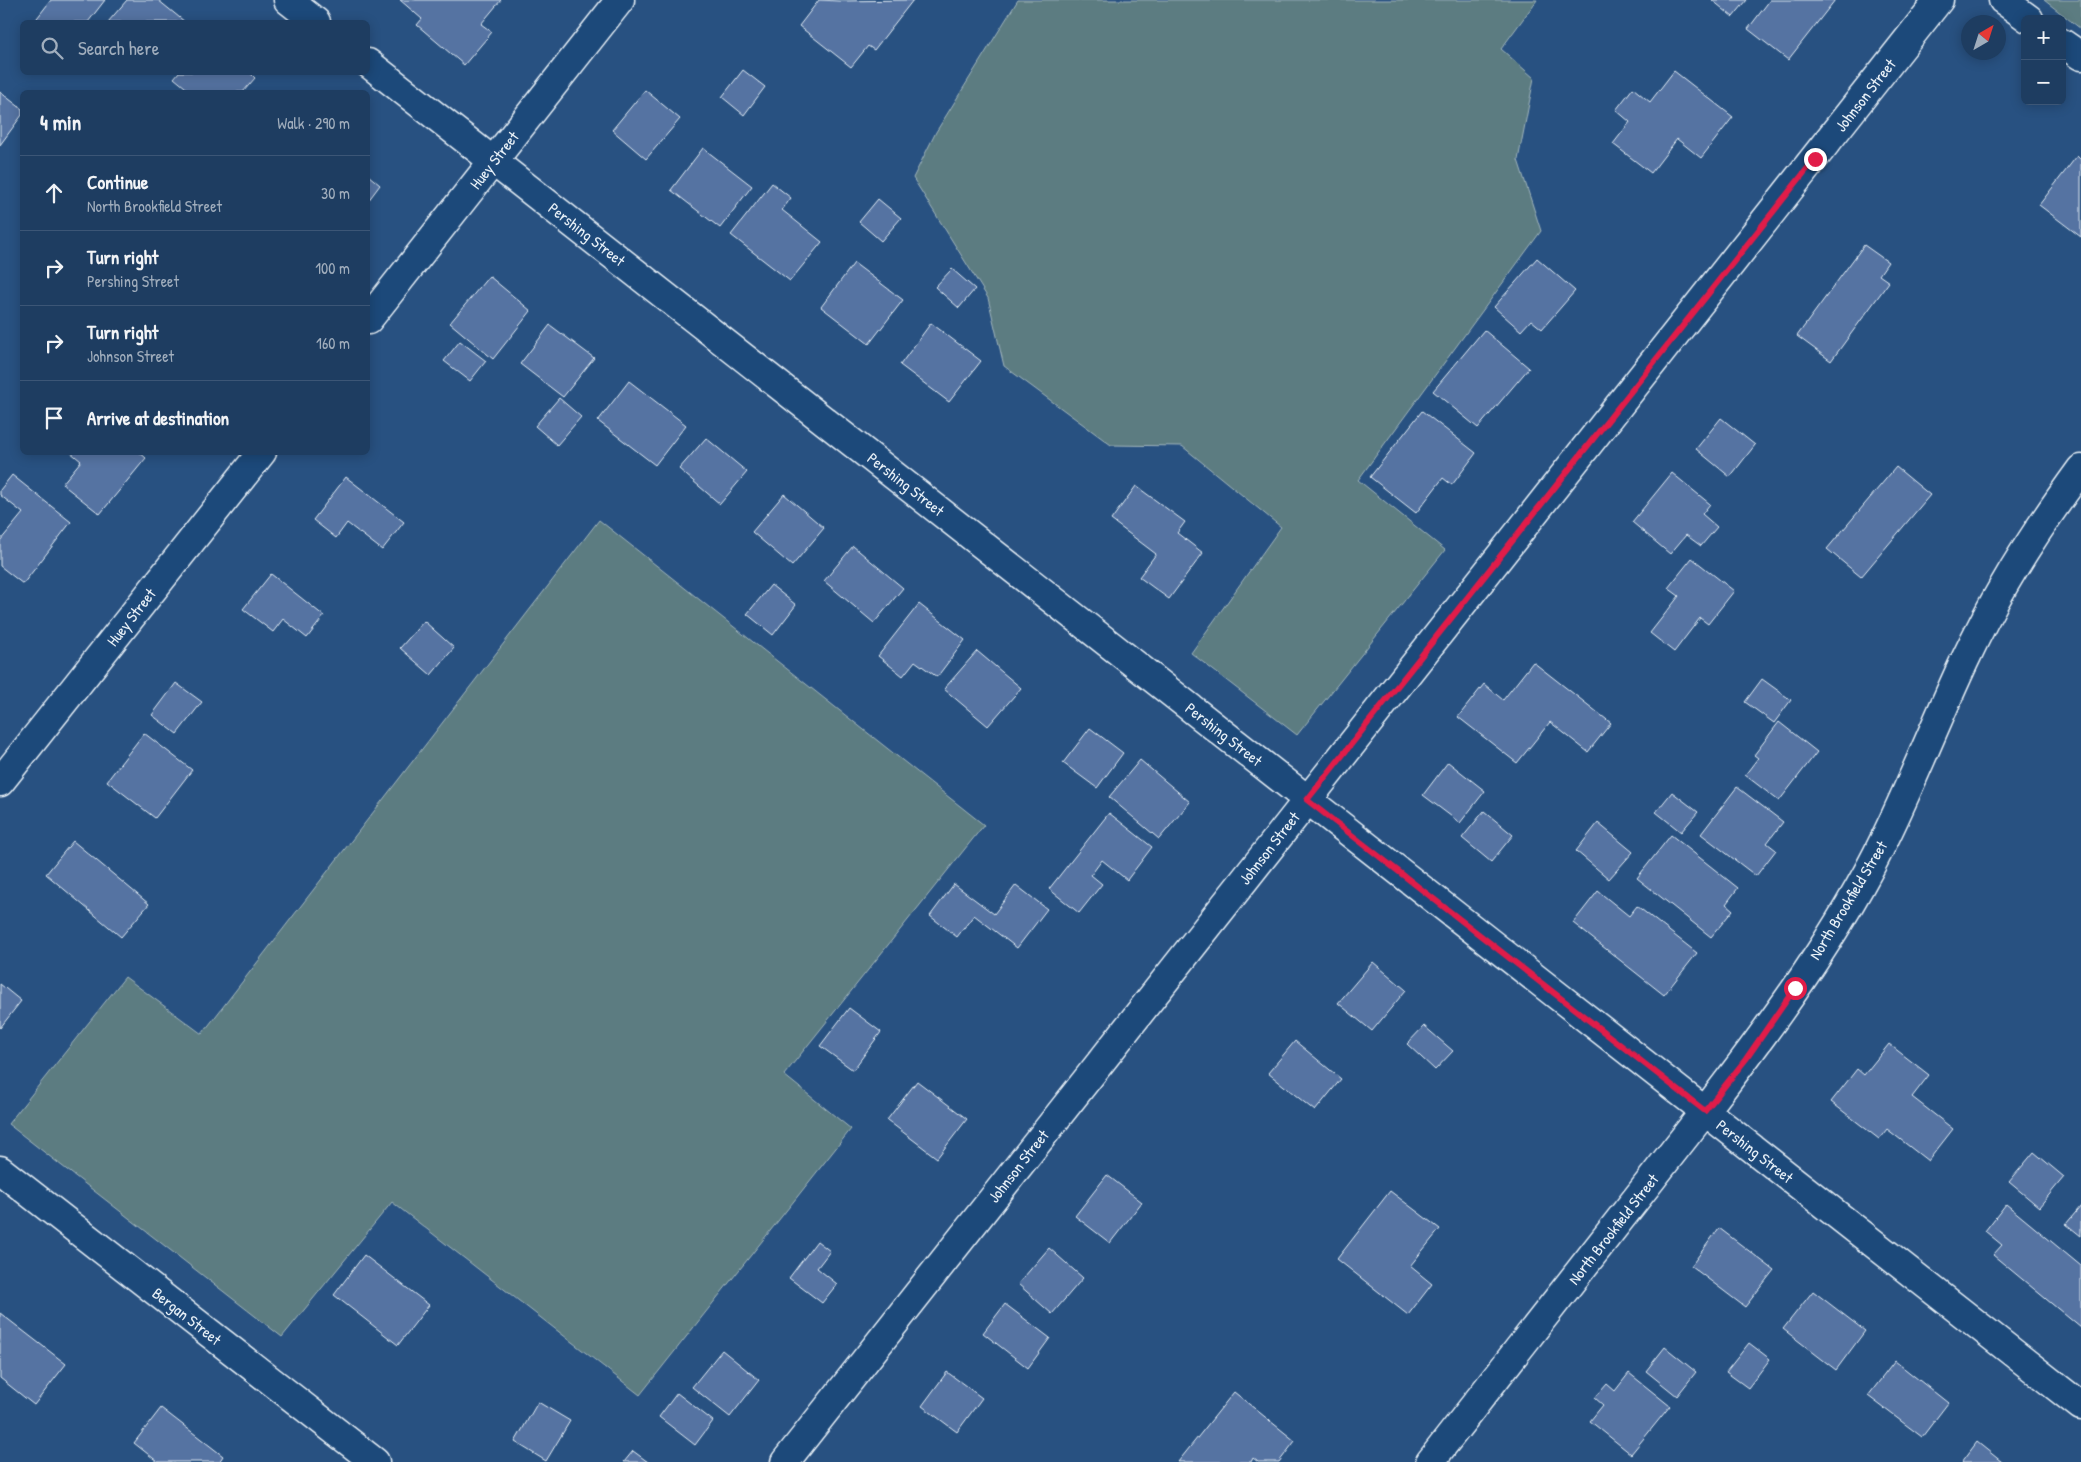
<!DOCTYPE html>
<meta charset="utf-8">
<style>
:root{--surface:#1e3d61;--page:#264467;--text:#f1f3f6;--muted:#a1aebd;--line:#3c5676}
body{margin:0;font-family:"Patrick Hand",sans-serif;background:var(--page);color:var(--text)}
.controls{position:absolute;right:15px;top:15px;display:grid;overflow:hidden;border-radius:8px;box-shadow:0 2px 12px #0003}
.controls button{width:45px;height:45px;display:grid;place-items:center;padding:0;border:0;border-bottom:1px solid var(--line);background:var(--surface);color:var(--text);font:25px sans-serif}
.compass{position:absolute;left:1961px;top:15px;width:45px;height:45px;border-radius:50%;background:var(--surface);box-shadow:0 2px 12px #0003;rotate:39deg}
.stop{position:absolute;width:15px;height:15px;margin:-11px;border:4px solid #e11d48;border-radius:50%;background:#fff}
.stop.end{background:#e11d48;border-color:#fff;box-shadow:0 1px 5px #0008}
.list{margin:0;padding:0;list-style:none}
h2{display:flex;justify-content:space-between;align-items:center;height:65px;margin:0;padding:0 20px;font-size:21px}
h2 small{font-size:16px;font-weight:400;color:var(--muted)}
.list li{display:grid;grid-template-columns:32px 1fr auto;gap:15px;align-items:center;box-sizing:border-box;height:75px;padding:0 20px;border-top:1px solid var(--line)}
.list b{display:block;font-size:19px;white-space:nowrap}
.list p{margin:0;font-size:16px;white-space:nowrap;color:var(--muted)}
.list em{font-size:16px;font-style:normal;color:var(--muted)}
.icon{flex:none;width:28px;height:28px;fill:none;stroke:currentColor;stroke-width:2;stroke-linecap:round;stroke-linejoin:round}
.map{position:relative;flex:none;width:2081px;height:1462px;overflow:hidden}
.search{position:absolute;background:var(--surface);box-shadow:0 2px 12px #0003;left:20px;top:20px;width:350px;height:55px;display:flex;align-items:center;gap:12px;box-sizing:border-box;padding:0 18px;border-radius:8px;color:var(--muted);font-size:19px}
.panel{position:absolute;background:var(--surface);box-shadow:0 2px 12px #0003;left:20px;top:90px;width:350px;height:365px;border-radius:8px}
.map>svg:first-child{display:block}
.green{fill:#5c7c81;stroke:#a2b6bc}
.building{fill:#5473a2;stroke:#e8f1f8}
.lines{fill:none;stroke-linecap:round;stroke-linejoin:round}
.minor-casing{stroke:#e8f1f8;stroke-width:31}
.minor{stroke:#1f4a7a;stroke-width:28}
.route{stroke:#e11d48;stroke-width:6}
.labels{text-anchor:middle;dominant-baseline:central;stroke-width:4.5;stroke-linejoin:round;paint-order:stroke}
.street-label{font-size:16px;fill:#e8f1f8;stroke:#1f4a7a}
</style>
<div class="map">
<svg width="2081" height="1462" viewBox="0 0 2081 1462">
<rect width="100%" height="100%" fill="#285181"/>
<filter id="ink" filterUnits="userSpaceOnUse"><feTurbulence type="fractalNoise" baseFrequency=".02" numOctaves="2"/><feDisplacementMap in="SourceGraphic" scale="10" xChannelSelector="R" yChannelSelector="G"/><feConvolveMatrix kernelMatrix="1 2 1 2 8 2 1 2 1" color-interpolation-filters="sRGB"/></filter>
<g filter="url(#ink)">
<!-- green -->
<path class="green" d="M1018,0H1537L1501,49L1534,78L1518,160L1541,231L1358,480L1445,550L1297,735L1191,653L1281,527L1182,446L1111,445L1004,366L988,298L913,178L936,132Z
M2044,0H2081V29Z
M599,520L984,825L784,1075L851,1129L640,1395L392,1202L282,1337L8,1124L125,977L202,1034Z"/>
<!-- building -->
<path class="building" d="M51,0H105L88,22H34Z
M127,0H158L185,22H108Z
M400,0H501L481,24L492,32L464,65L417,25L422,19Z
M819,0L839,1L913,0L874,50L868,46L851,67L799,26Z
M1712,0H1747L1733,17Z
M1770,0H1835L1788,60L1748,29Z
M743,70L765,87L744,115L722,97Z
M1674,71L1733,117L1701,158L1677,139L1651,173L1613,144L1630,122L1616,110L1633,88L1650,102Z
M179,72H249L255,78L243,92H191L174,78Z
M645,90L680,119L646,159L612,130Z
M0,92L22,109V115L0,145Z
M703,148L752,186L720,228L671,190Z
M2077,156L2081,160V237L2039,205Z
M368,175L380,185L368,201Z
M772,183L791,198L782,210L822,242L790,281L731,235Z
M878,199L901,218L881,241L859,222Z
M1864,245L1888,262L1879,275L1889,282L1831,361L1797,336Z
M1537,258L1575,291L1542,329L1531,320L1521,331L1494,307Z
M854,263L903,300L869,344L821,307Z
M952,269L975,289L959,308L935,287Z
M489,276L531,311L493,359L450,323Z
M931,323L981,361L949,402L900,365Z
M550,325L594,358L563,397L520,364Z
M1484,330L1529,368L1478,428L1433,391Z
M460,341L486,361L470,381L444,361Z
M629,381L686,425L655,465L598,421Z
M559,398L581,417L557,445L535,426Z
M1422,411L1476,453L1452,485L1443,478L1416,513L1370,477Z
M1721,418L1755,445L1730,477L1696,449Z
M706,438L747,472L720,504L679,469Z
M70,452H139L146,458L100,514L62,484L81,461Z
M1896,467L1930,495L1861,577L1827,549Z
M1672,473L1710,504L1702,514L1717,527L1701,546L1686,535L1670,554L1632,522Z
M12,475L71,522L23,584L0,566V541L23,513L0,495V490Z
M346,477L404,522L382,550L347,523L336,538L313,520Z
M1136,486L1185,522L1177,533L1203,553L1169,599L1139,577L1156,554L1111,520Z
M784,494L824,528L792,566L752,532Z
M853,546L903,588L874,623L824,581Z
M1692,558L1734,591L1708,624L1700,618L1674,652L1650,633L1679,596L1668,588Z
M271,574L324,616L307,638L283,619L273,632L243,609Z
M771,585L796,605L773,635L747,614Z
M919,604L965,640L937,677L915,661L903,676L878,656Z
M424,621L454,648L431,675L400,648Z
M977,651L1021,688L988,726L944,689Z
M1533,662L1611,723L1588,752L1550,722L1517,763L1458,717L1484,684L1503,700Z
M1762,679L1791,700L1774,723L1745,702Z
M176,683L202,702L177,734L152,715Z
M1779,722L1817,752L1779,801L1745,775L1758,758L1754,755Z
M1090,728L1123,753L1097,788L1063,763Z
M144,733L192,770L155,818L107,781Z
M1140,760L1190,802L1159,839L1109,797Z
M1448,762L1485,791L1460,823L1423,795Z
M1737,787L1783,822L1767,843L1776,850L1756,876L1701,834Z
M1672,792L1698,812L1681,832L1656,812Z
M1484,811L1513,835L1491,862L1462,838Z
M1109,813L1152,847L1127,880L1102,860L1091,875L1102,884L1079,913L1049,889Z
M1598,823L1633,852L1609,879L1576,851Z
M1671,835L1738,888L1726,904L1733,910L1711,937L1637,878Z
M73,841L149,904L121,937L46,874Z
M954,884L994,914L1016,885L1047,909L1017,948L974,915L957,937L930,916Z
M1598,891L1629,916L1637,906L1697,953L1664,995L1573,923Z
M1373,962L1406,990L1372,1031L1338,1003Z
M0,984L21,1001L0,1028Z
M849,1008L881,1032L853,1070L820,1046Z
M1424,1026L1453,1051L1435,1070L1407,1044Z
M1295,1041L1341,1079L1315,1111L1268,1073Z
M1889,1044L1929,1075L1912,1097L1953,1129L1928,1161L1887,1129L1879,1139L1831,1102L1857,1069L1864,1075Z
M917,1081L967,1119L937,1158L887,1120Z
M2034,1152L2064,1177L2039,1207L2009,1182Z
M1107,1175L1142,1202L1110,1243L1075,1216Z
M1390,1191L1440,1229L1410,1266L1432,1284L1408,1315L1337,1259Z
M2006,1204L2081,1266V1328L1993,1255L2002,1245L1985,1231Z
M2081,1206V1236L2066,1224Z
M1719,1228L1774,1270L1745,1307L1691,1266Z
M817,1241L830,1251L817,1268L837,1284L822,1303L789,1278Z
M1049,1248L1083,1278L1052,1314L1018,1284Z
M364,1255L429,1305L398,1345L334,1295Z
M1813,1291L1865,1331L1836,1370L1783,1329Z
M1005,1304L1050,1338L1028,1368L983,1333Z
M0,1313L66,1364L34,1405L0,1378Z
M1749,1343L1770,1359L1748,1388L1726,1372Z
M1665,1347L1696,1372L1677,1396L1646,1371Z
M722,1350L759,1380L730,1417L692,1387Z
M1895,1361L1948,1403L1922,1437L1868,1396Z
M947,1372L982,1398L957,1432L922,1406Z
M1629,1373L1670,1406L1631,1454L1590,1421L1603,1405L1595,1398L1607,1384L1615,1391Z
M1234,1392L1295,1441L1279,1462H1258L1253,1458L1251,1462H1178Z
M677,1393L713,1421L695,1445L659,1417Z
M538,1402L570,1421L546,1461L515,1442Z
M161,1408L223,1456L219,1462H158L134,1443Z
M1977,1442L2002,1462H1962Z
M633,1451L648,1462H624Z"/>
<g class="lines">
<defs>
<path id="minor" d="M288,0L316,22
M2003,0L2029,19
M2062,43L2081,56
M368,63L2081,1406
M368,320L620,0
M0,782L262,452
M0,1170L375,1462
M785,1462L1939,0
M1430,1462L1705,1111C1770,1027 1839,934 1885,838C1926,754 1957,665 2004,585C2027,545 2054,506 2081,469"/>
</defs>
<!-- minor casing -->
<use href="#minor" class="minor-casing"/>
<!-- minor -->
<use href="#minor" class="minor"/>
</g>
</g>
<g class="lines" filter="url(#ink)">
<!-- route -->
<path class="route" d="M1795,988L1746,1059L1705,1111L1307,800L1815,159"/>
</g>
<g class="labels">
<!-- street labels -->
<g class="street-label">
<text transform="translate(1865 95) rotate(-52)">Johnson Street</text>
<text transform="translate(494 160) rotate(-52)">Huey Street</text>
<text transform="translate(587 234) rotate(38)">Pershing Street</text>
<text transform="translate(906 484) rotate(38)">Pershing Street</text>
<text transform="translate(131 617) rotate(-52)">Huey Street</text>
<text transform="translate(1224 734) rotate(38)">Pershing Street</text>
<text transform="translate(1269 848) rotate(-52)">Johnson Street</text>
<text transform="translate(1848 900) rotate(-59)">North Brookfield Street</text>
<text transform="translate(1755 1151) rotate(38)">Pershing Street</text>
<text transform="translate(1018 1166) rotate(-52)">Johnson Street</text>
<text transform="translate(1613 1229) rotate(-52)">North Brookfield Street</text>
<text transform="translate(187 1316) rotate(38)">Bergan Street</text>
</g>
</g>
</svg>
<div class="controls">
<button>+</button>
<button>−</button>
</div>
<svg class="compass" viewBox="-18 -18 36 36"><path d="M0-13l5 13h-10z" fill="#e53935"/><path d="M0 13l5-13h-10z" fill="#a1aebd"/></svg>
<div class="stop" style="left:1795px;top:988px"></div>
<div class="stop end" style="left:1815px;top:159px"></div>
<div class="search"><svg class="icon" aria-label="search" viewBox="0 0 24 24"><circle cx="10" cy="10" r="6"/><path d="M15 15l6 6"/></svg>Search here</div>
<section class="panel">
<h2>4 min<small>Walk · 290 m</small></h2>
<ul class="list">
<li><svg class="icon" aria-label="ahead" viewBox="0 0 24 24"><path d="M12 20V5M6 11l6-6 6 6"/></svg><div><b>Continue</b><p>North Brookfield Street</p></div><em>30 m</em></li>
<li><svg class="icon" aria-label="right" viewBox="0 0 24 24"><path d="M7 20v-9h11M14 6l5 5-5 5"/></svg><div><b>Turn right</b><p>Pershing Street</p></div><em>100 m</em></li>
<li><svg class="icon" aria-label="right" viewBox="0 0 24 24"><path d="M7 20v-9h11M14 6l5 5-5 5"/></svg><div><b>Turn right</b><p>Johnson Street</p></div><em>160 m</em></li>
<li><svg class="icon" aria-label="arrive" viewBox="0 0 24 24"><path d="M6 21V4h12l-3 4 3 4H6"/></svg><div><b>Arrive at destination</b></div></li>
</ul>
</section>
</div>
